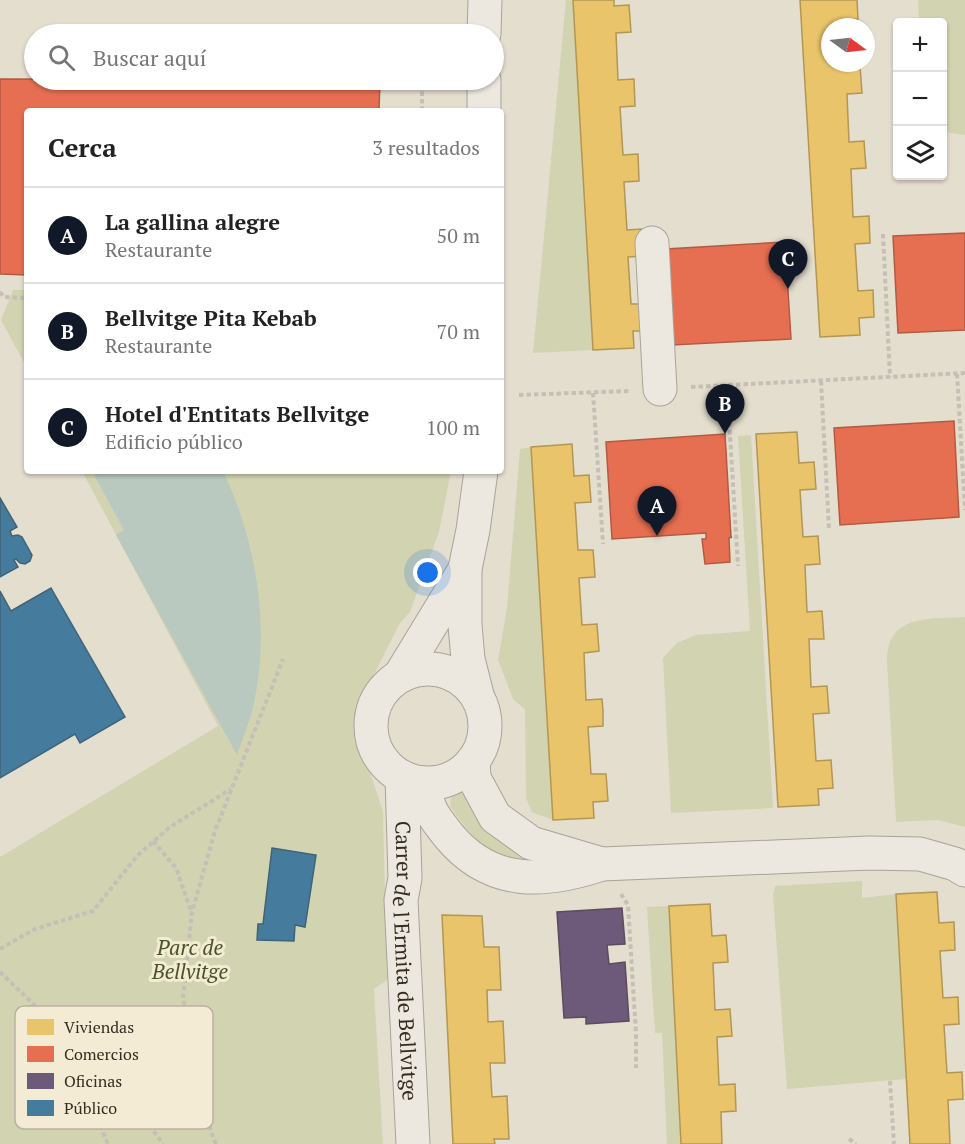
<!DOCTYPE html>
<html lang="es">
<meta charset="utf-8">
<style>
:root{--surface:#fff;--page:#f6f6f6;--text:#222;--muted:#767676;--line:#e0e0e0;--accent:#111827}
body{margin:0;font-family:"PT Serif",serif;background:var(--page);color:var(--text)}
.controls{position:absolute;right:18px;top:18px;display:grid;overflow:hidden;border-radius:6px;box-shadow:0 2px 4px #0004}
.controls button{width:54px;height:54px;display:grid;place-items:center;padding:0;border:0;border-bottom:2px solid var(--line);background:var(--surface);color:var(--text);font:30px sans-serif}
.compass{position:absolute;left:821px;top:18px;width:54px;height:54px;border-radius:50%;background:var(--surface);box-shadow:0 2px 4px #0004;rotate:105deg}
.you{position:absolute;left:428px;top:573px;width:21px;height:21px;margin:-15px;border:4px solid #fff;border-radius:50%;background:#1a73e8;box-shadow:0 0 0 9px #1a73e833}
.badge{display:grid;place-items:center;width:39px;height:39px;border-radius:50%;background:var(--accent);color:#fff;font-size:20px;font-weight:700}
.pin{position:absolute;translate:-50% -50px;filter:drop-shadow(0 2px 3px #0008)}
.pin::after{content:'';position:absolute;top:32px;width:21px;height:18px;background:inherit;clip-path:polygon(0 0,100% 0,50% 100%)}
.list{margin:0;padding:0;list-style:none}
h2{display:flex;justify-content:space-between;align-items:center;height:78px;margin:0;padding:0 24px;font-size:26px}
h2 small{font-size:20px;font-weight:400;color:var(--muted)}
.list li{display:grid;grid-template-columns:39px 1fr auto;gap:18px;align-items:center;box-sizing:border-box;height:96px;padding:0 24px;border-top:2px solid var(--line)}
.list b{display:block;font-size:22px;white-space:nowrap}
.list p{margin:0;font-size:20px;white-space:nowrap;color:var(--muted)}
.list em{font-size:20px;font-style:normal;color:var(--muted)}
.icon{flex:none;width:33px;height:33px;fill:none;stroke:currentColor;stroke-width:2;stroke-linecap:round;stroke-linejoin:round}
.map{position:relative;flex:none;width:965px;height:1144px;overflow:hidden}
.search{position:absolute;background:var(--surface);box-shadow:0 2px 4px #0004;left:24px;top:24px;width:480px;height:66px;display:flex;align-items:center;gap:15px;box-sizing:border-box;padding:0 21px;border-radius:33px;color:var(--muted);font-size:22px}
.panel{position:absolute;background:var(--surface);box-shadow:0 2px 4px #0004;left:24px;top:108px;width:480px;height:366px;border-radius:6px}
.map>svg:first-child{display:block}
.green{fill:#d2d3b1}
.water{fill:#b9c9bf}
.homes{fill:#e9c46a;stroke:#b49654;stroke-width:1.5}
.shops{fill:#e76f51;stroke:#b25b42;stroke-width:1.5}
.offices{fill:#6d597a;stroke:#5d4b5f;stroke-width:1.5}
.public{fill:#457b9d;stroke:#416378;stroke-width:1.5}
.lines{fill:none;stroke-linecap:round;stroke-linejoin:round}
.street-casing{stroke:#a9a398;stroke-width:35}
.path{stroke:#c5bfb6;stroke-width:4;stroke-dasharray:4.5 3;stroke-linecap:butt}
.street{stroke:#ece8e0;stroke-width:33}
.labels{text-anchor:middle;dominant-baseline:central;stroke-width:6;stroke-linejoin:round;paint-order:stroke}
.park-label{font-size:21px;font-style:italic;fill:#485327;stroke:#f4ebd5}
.street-label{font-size:21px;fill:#382b20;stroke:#f4ebd5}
.key{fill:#f4ebd5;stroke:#bcb19f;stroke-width:1.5}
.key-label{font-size:16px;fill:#382b20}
</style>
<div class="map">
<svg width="965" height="1144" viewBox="0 0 965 1144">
<rect width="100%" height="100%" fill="#e4dece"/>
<!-- green -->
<path class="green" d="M566,0H573L593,350L533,353Z
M918,0H965V135L950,133L943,129L942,22H919Z
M13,290H27V368L1,320Z
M751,435L773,808L671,813L663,658L677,643L696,635L750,631L738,436Z
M531,447L553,820L532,812L526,798L525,709L513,699L498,660L507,608L520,449Z
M82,471H451L439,532L410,612L400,623L366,690L360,741L383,812L387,980L374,989L383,1144H0V857L218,726Z
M965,617V827L938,820L896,822L887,661C887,614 930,619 965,617Z
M466,786L526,858L524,864C488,857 470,835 450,806L452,792Z
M862,881V898L896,894L906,1079L787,1089L773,895L775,886Z
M669,906L681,1144H667L662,1033H655L647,907Z"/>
<!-- water -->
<path class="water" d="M92,471H223C258,544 272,636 251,715C247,728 241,742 237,755L116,535L124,530Z"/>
<!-- homes -->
<path class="homes" d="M573,0H614V6L629,5L631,32L616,33L618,80L634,79L635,106L620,107L623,155L638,154L639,181L624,182L627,230L642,229L643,239L644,256L628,257L631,304H646L648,331H633L634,348L593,350Z
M800,0H857L858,19L842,20L843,27H830V63H845V67L860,66L862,93L847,94L849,142L864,141L866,168L851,169L853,217L869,216L870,243L855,244L858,291L873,290L874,317L859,318L860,335L820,337Z
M797,432L799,463L814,462L816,489L800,490L803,537L818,536L820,564L805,565L807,612L822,611L824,639H809L811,687L827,686L829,713L813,714L816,761L831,760L833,788L818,789L819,805L778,807L756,434Z
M572,444L574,476L589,475L591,502L575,503L578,550H593L594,561L595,577L579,578L582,625L597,624L599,651L584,653L586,700L602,699L603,711V726L588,727L591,774H606L608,801L593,802L594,818L553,820L531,447Z
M937,892L939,923L954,922L955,950L940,951L943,998L958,997L959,1024L944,1025L947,1073L962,1072L963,1099L948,1100L950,1144H910L896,894Z
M710,904L712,936L726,935L727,947L728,962L713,963L715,1010L730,1009L732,1036L717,1037L719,1085L735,1084L736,1111L721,1112L722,1144H681L669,906Z
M442,915L482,916L484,947H499L501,990H487L488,1022L503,1021L505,1063H490L492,1097L507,1096L509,1139H494L495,1144H453Z"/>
<!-- shops -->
<path class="shops" d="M0,79L380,80L379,111H27V275L0,274Z
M965,233V330L898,333L893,236Z
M785,242L791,339L672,345L666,249Z
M954,421L959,517L840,525L834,428Z
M725,434L731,537H732L729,538L730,562L705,564L702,539H706V533L612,539L606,442Z"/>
<!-- offices -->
<path class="offices" d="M622,908L625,944L607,945L609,964L625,962L629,1021L586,1024V1017L564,1018L557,912Z"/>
<!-- public -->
<path class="public" d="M0,498L17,527L10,531L12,536L18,535L22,537L32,555L30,561L25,564L20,563L16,559L14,560L18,567L0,577Z
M51,588L125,717L80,743L75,734L0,778V591L11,611Z
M272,848L316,855L305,927L295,925L294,941L257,940L258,924H263Z"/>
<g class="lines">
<defs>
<g id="street">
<path d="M484,34L485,0"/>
<path d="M484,111V80"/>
<path d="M652,243L660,389"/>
<circle cx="428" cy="726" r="57"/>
<path d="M401,674L465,569"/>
<path d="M477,695L468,659L465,625V569L473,530L481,471"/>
<path d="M473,761L474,778L495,817L531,843L602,864"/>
<path id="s1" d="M402,777L405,878L401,900L413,1144"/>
<path d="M424,783C427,809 433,816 449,836C491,887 545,883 602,864L869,853L920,854L955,864L965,870"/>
</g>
</defs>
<!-- street casing -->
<use href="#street" class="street-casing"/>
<!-- path -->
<path class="path" d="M422,111V80
M883,234L890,377
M0,292L4,297L27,298
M957,374L965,510
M821,381L829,529
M727,385L738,566
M691,387L965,373
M593,393L603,544
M519,395L629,391
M153,841L176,868L191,911
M621,894L628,905L636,1034V1068
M0,949L35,929L93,911L137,856L170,827L231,789
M0,972L53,1023L91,1104L150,1126L163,1144
M890,1081L894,1144
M91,1105L108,1144
M849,1139L856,1144
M216,1144L211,1132L183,998L192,912L215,831L283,659"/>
<!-- street -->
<use href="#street" class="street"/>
</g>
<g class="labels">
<!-- park labels -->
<g class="park-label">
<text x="190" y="947">Parc de<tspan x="190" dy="24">Bellvitge</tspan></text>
</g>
<!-- street labels -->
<g class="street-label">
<text stroke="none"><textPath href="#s1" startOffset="184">Carrer de l'Ermita de Bellvitge</textPath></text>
</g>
</g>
<!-- legend -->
<rect x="15" y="1006" width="198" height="123" rx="9" class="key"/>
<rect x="27" y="1019" width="27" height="16" fill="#e9c46a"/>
<rect x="27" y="1046" width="27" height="16" fill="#e76f51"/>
<rect x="27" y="1073" width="27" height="16" fill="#6d597a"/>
<rect x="27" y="1100" width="27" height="16" fill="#457b9d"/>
<g class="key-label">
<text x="64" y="1033">Viviendas</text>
<text x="64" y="1060">Comercios</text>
<text x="64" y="1087">Oficinas</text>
<text x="64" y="1114">Público</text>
</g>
</svg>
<div class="controls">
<button>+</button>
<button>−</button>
<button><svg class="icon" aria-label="layers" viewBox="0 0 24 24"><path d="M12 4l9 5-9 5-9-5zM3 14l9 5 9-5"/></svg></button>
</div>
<svg class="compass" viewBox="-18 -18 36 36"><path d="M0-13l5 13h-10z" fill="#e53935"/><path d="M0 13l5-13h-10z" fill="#767676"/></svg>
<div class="you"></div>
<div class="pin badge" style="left:657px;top:536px">A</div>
<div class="pin badge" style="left:725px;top:434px">B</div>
<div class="pin badge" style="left:788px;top:289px">C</div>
<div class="search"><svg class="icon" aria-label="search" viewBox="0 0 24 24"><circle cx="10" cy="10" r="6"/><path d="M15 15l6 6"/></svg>Buscar aquí</div>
<section class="panel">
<h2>Cerca<small>3 resultados</small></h2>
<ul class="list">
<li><span class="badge">A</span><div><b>La gallina alegre</b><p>Restaurante</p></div><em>50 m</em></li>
<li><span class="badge">B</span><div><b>Bellvitge Pita Kebab</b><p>Restaurante</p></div><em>70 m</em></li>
<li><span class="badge">C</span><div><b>Hotel d'Entitats Bellvitge</b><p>Edificio público</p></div><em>100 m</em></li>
</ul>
</section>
</div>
